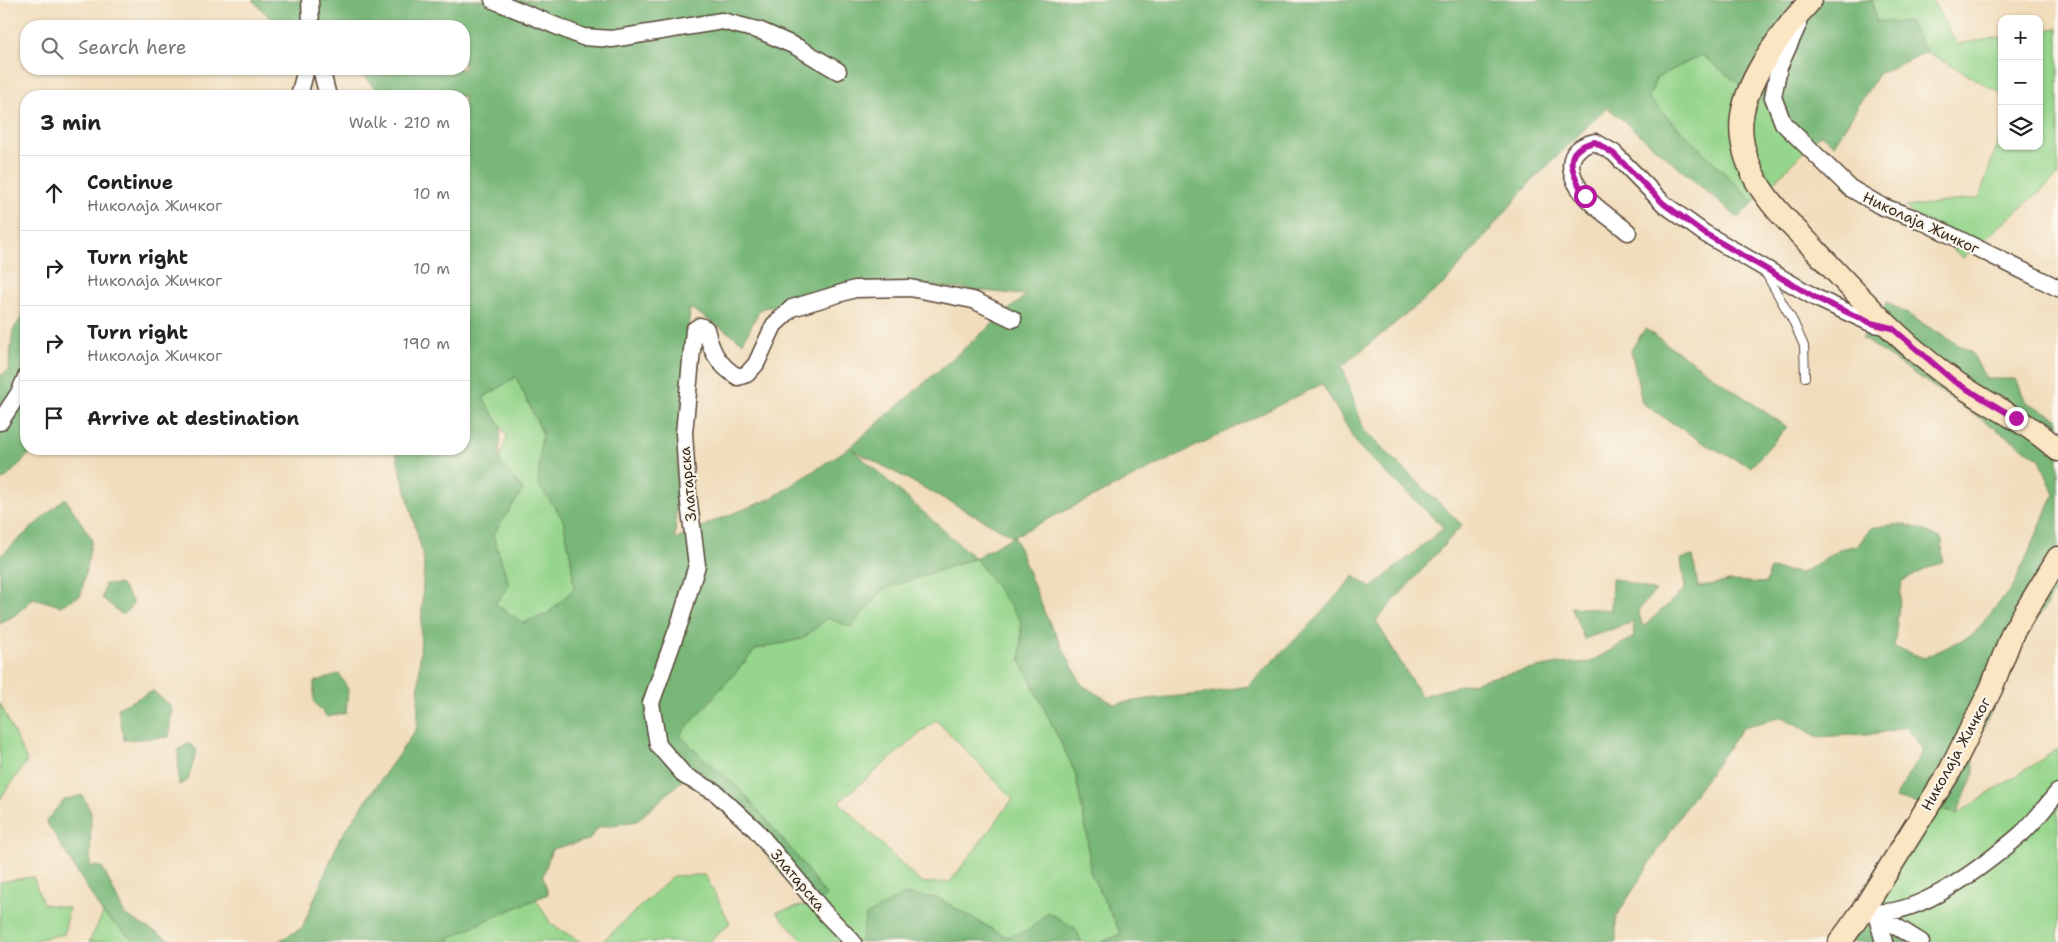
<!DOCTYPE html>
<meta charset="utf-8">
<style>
:root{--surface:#fff;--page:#f2f2f2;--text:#222;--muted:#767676;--line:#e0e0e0}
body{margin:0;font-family:"Shantell Sans",sans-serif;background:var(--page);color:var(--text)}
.controls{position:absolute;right:15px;top:15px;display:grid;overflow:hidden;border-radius:10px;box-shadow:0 1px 4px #0004}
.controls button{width:45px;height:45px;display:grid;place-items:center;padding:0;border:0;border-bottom:1px solid var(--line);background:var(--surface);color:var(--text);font:25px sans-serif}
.stop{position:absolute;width:15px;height:15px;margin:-11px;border:4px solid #b5179e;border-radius:50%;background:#fff}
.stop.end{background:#b5179e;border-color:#fff;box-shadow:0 1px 5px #0008}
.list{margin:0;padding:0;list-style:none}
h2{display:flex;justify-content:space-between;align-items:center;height:65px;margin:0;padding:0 20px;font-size:21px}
h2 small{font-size:16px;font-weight:400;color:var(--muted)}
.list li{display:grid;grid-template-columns:32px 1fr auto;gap:15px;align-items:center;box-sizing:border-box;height:75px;padding:0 20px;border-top:1px solid var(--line)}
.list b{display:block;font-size:19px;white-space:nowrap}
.list p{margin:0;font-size:16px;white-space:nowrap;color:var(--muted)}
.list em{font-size:16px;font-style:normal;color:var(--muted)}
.icon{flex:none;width:28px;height:28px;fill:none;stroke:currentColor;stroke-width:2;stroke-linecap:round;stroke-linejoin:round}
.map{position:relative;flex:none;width:2058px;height:942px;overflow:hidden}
.search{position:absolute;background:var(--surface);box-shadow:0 1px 4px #0004;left:20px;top:20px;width:450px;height:55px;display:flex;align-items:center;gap:12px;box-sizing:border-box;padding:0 18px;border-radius:20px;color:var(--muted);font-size:19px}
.panel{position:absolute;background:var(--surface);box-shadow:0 1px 4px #0004;left:20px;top:90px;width:450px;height:365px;border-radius:20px}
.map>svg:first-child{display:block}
.green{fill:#96d68c;stroke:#688055;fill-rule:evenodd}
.forest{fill:#78b778;stroke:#5a704b;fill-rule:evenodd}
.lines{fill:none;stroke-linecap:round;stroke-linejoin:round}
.lane-casing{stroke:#564536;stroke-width:10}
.street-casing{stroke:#564536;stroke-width:19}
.secondary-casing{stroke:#564536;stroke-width:25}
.lane{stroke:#fff;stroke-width:8}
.street{stroke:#fff;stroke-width:16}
.secondary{stroke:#fbe6c4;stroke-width:22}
.route{stroke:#b5179e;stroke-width:6}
.labels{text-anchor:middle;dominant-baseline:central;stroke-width:4.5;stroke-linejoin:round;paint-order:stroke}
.street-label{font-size:15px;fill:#3b2a1e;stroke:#fbf7ec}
</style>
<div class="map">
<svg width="2058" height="942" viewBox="0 0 2058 942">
<rect width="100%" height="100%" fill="#fbf7ec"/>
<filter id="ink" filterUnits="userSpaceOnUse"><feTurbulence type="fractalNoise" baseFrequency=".02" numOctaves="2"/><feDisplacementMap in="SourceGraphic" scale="10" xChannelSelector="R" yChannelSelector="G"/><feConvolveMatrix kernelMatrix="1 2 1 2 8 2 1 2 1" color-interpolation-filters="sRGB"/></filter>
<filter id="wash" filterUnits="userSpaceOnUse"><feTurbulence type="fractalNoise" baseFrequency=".0096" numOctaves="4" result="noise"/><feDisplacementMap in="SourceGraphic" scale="20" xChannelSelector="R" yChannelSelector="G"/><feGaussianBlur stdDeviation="1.12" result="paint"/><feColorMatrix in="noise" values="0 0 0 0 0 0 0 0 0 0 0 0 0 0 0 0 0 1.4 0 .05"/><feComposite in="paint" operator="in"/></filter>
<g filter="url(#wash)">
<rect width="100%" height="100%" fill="#f1ddbc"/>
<!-- green -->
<path class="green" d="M1872,0H1932L1957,44L2002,37V94L1927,52L1909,22L1876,21Z
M2058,28V176L1963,258L1905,207L1979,198L2002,131V146H2039V31Z
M1702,55L1813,142L1754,202L1649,99L1656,78Z
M516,377L542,432L539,484L563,519L571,559L574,589L547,614L523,623L495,604L509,585L493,535L522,490L499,461L507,436L483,398Z
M976,558L1021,621V661L1075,772L1087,834L1090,872L1121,934L1102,942H1082L1075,928L1047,912L1028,931L1006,937L938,898L860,942H804L776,912L806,905L826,896L795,854L739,788L704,759L680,735L756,649L802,639L828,618L851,627L884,589ZM936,720L1013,799L950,882L921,883L839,802Z
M0,703L27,761L0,799Z
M2058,749V942H1887L1862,931L1918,804L1957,814Z
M705,875L730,923L709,942H602L673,876Z
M33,877L43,904L69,908L64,934L26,942H0V882Z
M536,899L551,924L581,942H448L447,940L480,923Z
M103,914L136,942H89Z"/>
<!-- forest -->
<path class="forest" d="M252,0H1872L1876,21L1909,22L1927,52L1878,74L1834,145L1821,134L1813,142L1702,55L1656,78L1649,99L1754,202L1738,218L1607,107L1528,185L1446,282L1342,366L1364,430L1462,525L1376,621L1421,696L1501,675L1558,664L1590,662L1634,637L1633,622L1584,639L1571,607L1611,610L1612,578L1655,591L1638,610L1643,627L1685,589L1681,559L1693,556L1698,587L1730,581L1766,583L1770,569L1802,573L1840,549L1858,545L1871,528C1901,522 1915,524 1942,540L1943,561L1902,581L1894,647L1924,658L1973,635L2014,585L2054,495L2040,459L1862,338L1887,302L1972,353L1986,379H2016L2026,402L2058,418V588L2029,631L1973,750L1974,773L1957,814L1895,798L1923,750L1906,727L1880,733L1818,737L1783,717L1743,727L1687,805L1616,917V942H1102L1121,934L1090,872L1087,834L1075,772L1021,661V621L975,558L884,589L851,627L828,618L802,639L756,649L680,735L704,759L739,788L795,854L827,897L806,905L697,767L637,821L599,827L589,840L552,849L543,876L548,894L480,923L447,940L448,942H277L302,928L340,838L417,728L424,560L395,449H464V235L466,232L464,230V96H382L357,69H464V26H278ZM885,282L1026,295L849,448L770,499L714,521L675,540L678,452L690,308L743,342L760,309ZM516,377L542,432L538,484L563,519L571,559L574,589L547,614L523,623L495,604L509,585L493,535L523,490L499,461L501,427L483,398ZM1322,384L1359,447L1444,528L1371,588L1354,576L1313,622L1248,686L1202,694L1147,699L1114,704L1082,685L1046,616L1014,536ZM852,449L1013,536H1014L975,558Z
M26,311V449H34L5,479L0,480V376L8,371L13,330Z
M1645,329L1787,427L1751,467L1705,444L1642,403L1631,350Z
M65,498L92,539L81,595L60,606L34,598L15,615L0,624V556Z
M105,584L121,585L134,603L123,615L102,598Z
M339,674L348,689L346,713L327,717L314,702V682Z
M153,691L172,707L169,737L124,740L118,708Z
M189,743L197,750L188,780L179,785L178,750Z
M82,795L91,812L90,866L102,867L125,915L173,942H136L103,914L46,821L64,800Z
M904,894L937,898L1006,937L1028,931L1047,912L1075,928L1082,942H860L866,916Z
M1863,910L1912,942H1836Z"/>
</g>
<g filter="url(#ink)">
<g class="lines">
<defs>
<path id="lane" d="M1765,272L1794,323L1804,346L1805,377"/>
<path id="street" d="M310,0L311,26
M493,0L583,37L612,39L722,21L761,31L797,47L838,71
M1798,25L1779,67L1773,97L1783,123L1850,188L1881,206L1922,221L2058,288
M321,69L328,96
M299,96L306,69
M1628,232C1614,220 1596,209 1585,196C1567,174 1563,149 1595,142L1614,153L1664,204L1704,233L1816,298L1871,323L1888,327
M0,422L19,393L26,377
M1863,910C1910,925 1985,865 2020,835C2034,823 2046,806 2058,792
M1876,914L1921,942
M1876,914L1884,942
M853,942L824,912L756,830L715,792L685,776L658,745L651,703L681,619L697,565L688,495L684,433L694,330L700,326L706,329C711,351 718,365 738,377L747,374L756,364L774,325L792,308L855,289L910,288L973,300L1013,319"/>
<path id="secondary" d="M1811,0C1784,29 1748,76 1742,116C1739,138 1746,162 1757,182C1772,208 1796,229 1816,251C1860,297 1904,347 1957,383C1990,406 2028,422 2058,450
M1840,942L1863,910L1950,771L1991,689L2013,632L2058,558"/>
</defs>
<!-- lane casing -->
<use href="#lane" class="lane-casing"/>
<!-- street casing -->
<use href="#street" class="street-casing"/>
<!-- secondary casing -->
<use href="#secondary" class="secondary-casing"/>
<!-- lane -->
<use href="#lane" class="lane"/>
<!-- street -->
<use href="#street" class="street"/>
<!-- secondary -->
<use href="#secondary" class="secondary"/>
</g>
</g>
<g class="lines" filter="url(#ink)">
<!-- route -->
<path class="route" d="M1585,196C1571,172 1560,149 1595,142L1614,154L1664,204L1704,233L1816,298L1871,323L1892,328L1955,382L2016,418"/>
</g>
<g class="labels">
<!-- street labels -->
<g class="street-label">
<text transform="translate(1921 223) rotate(25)">Николаја Жичког</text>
<text transform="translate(688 484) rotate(-95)">Златарска</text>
<text transform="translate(1956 754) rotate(-61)">Николаја Жичког</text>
<text transform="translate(798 880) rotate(50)">Златарска</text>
</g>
</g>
</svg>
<div class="controls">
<button>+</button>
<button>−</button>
<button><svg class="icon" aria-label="layers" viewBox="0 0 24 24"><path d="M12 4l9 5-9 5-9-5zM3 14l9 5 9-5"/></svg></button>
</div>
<div class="stop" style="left:1585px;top:196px"></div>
<div class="stop end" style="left:2016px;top:418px"></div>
<div class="search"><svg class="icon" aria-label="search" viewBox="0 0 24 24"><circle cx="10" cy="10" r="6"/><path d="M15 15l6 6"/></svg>Search here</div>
<section class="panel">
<h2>3 min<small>Walk · 210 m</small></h2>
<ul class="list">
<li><svg class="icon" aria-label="ahead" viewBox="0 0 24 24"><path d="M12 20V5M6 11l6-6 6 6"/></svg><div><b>Continue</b><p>Николаја Жичког</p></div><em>10 m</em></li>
<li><svg class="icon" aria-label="right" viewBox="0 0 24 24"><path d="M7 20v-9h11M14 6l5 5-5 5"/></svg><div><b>Turn right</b><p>Николаја Жичког</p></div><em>10 m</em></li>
<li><svg class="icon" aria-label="right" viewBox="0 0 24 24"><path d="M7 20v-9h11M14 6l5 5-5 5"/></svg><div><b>Turn right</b><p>Николаја Жичког</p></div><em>190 m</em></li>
<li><svg class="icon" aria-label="arrive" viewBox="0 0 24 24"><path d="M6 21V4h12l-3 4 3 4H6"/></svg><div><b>Arrive at destination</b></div></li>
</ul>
</section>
</div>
